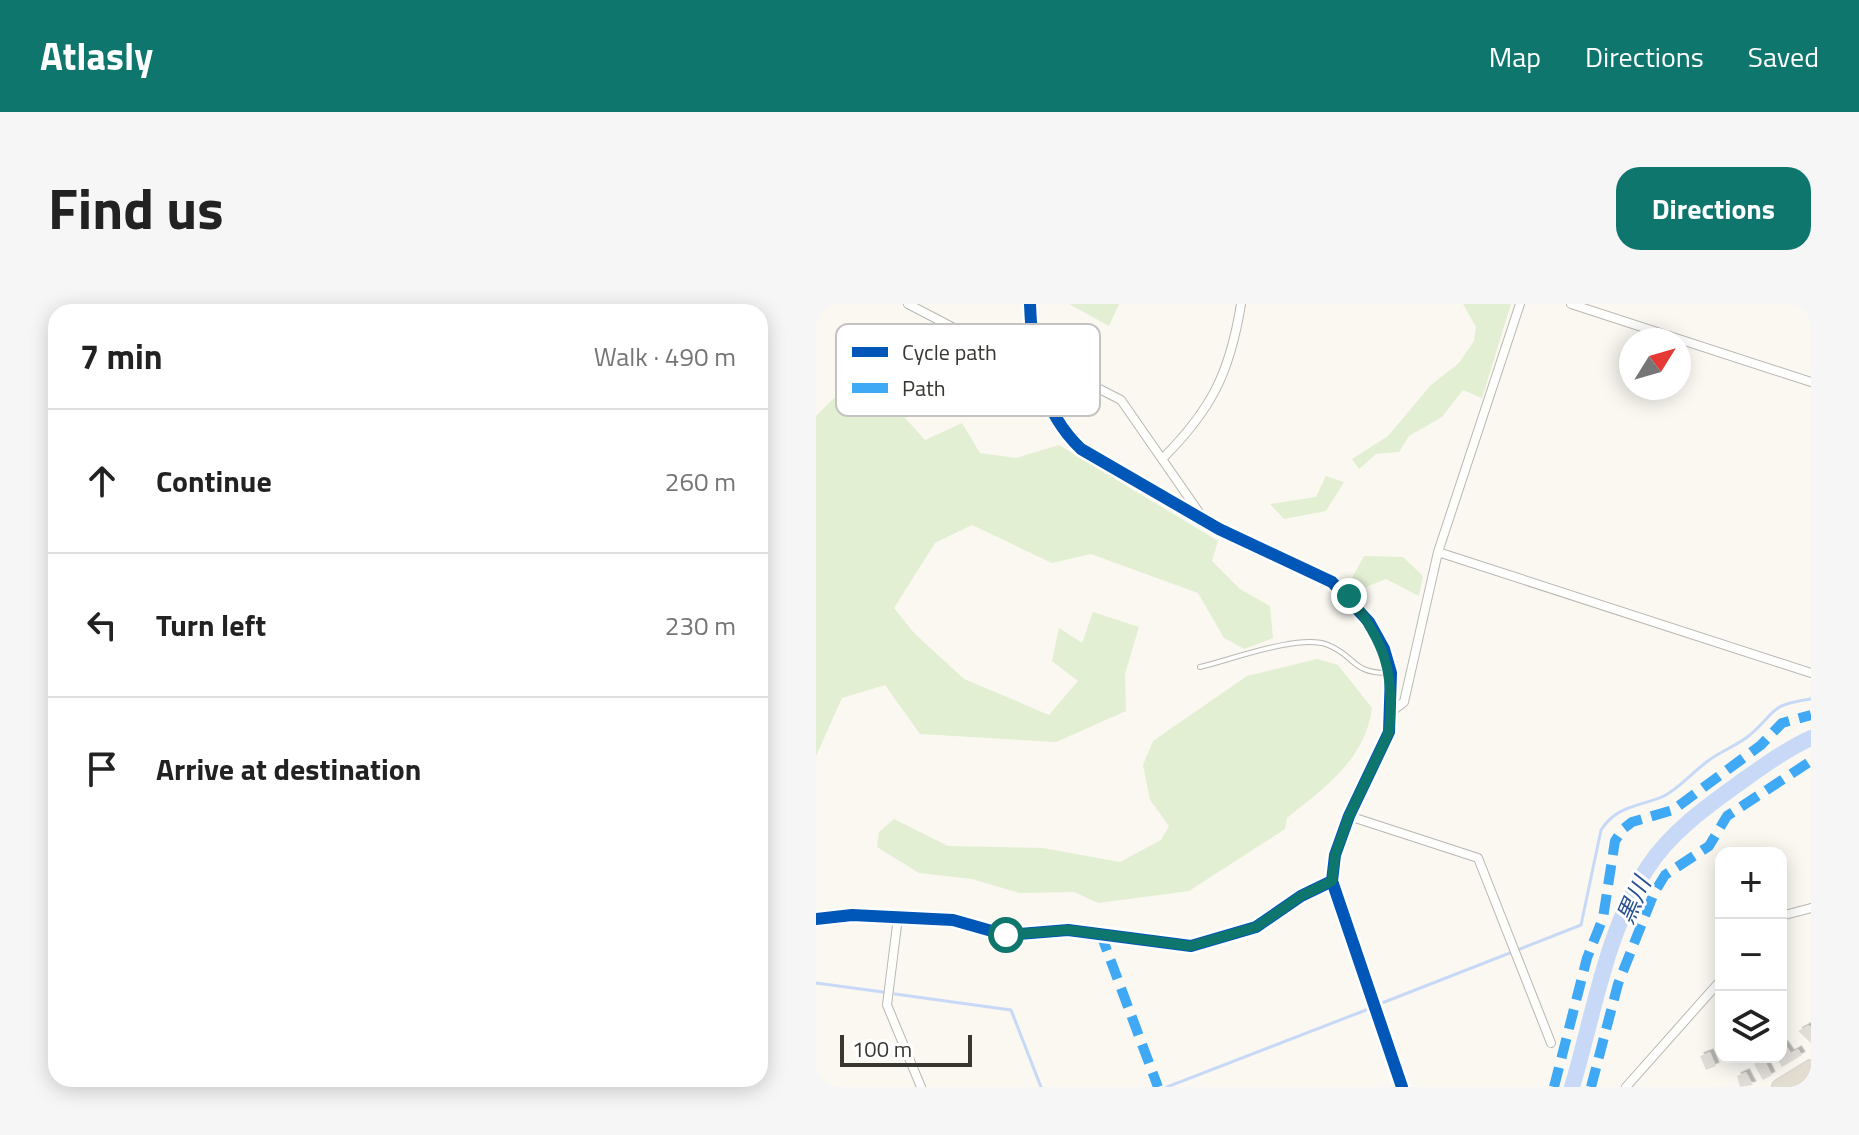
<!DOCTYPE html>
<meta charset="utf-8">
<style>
:root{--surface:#fff;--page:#f6f6f6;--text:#222;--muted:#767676;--line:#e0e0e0;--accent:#0f766e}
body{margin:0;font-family:"Titillium Web","Noto Sans JP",sans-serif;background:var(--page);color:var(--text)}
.controls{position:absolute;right:24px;bottom:24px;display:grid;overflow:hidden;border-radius:16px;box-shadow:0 4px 20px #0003}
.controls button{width:72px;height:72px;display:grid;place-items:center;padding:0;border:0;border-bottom:2px solid var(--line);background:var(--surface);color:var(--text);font:40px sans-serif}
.compass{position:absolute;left:803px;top:24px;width:72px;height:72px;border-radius:50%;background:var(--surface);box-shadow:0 4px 20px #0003;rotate:53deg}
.scale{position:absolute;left:24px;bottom:20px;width:132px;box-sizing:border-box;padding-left:8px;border:4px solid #393732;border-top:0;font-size:22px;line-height:28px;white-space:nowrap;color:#393732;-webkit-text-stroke:6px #fff;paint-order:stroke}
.stop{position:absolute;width:24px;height:24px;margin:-18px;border:6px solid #0f766e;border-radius:50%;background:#fff}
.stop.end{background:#0f766e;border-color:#fff;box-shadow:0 2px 8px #0008}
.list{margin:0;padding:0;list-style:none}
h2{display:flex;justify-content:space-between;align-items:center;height:104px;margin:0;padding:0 32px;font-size:34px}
h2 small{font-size:26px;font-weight:400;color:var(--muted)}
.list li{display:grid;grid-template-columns:52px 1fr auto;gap:24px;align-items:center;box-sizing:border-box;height:144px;padding:0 32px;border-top:2px solid var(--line)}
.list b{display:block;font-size:30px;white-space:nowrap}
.list em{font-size:26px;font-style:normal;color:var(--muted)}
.icon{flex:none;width:44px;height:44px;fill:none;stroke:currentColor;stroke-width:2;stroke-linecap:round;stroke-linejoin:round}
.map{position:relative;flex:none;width:995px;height:783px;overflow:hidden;border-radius:24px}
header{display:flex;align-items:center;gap:48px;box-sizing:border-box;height:112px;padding:0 40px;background:var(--accent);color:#fff}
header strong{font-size:38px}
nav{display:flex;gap:44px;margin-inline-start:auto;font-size:28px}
.intro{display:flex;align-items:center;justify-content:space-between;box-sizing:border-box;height:192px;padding:0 48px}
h1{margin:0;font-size:56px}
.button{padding:20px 36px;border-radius:24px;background:var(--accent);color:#fff;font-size:28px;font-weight:700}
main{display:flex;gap:48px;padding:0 48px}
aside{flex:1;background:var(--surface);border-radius:24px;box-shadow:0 4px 20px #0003}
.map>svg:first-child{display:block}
.green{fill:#e2efd2}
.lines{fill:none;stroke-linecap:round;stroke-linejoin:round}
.stream{stroke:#c7d9f6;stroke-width:3}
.river{stroke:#c7d9f6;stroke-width:16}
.building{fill:#e1ddd9;filter:url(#shadow)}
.lane-casing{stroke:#b9b7b1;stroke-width:6}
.street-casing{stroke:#b9b7b1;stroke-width:10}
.secondary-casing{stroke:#b9b7b1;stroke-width:14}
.highway-casing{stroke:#d6d5d1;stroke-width:18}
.lane{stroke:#fefefd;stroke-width:4}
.street{stroke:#fefefd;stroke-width:8}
.secondary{stroke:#f6f4ef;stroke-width:12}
.highway{stroke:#e2dcd1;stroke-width:16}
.quiet{stroke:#3fa9f5;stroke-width:10;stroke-dasharray:20 10;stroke-linecap:butt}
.cycleway-casing{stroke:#fff;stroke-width:17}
.cycleway{stroke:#0057b8;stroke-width:12}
.route{stroke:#0f766e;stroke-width:10}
.labels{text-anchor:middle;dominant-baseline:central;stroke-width:6;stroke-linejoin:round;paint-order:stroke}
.water-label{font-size:24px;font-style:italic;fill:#284f8f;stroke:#fff}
.key{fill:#fff;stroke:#c4c3c2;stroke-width:2}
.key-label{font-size:22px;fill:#393732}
</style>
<header>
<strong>Atlasly</strong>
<nav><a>Map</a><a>Directions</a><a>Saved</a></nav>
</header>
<div class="intro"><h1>Find us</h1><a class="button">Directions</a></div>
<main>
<aside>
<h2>7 min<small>Walk · 490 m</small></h2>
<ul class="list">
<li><svg class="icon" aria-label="ahead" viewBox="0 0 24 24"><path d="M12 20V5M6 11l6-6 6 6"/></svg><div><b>Continue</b></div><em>260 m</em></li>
<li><svg class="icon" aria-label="left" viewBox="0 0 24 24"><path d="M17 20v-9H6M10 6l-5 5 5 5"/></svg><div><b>Turn left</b></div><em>230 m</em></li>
<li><svg class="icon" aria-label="arrive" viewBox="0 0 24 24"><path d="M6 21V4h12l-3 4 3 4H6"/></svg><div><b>Arrive at destination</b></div></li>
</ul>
</aside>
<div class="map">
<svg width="995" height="783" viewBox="0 0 995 783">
<defs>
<filter id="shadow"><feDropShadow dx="3.5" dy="-3.5" stdDeviation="0" flood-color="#0004"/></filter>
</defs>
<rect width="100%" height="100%" fill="#faf8f1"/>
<!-- green -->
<path class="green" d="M253,0H303L293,22Z
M647,0H695L666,94L647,86L626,113L593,132L583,148L560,150L543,165L536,155L572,132L615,81L643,59L658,37L660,23Z
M87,25L107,26L110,46L73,96L109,136L146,119L164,149L200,154L243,141L402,237L396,257L424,285L454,302L457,334L428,345L408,334L382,289L275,250L236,259L156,221L119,239L78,304L98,329L148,375L233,411L262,377L236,357L243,324L266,339L277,308L323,323L309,370L310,407L240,438L104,430L69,381L26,394L0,452V112Z
M510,172L528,178L510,207L468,215L454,200L500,193Z
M548,252L587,253L607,272L603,292L570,275L545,285L536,274Z
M501,355L522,361L556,404C549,456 509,483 471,514L469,525L373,587L282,599L258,588L204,589L156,575L103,569L61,543L63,528L78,515L132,542L227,544L304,558L345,536L353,522L334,496L327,461L337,437L431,372Z"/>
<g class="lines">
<!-- stream -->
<path class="stream" d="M0,679L67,688
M79,690L195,706L225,783
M566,699L765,621L785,526C801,501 823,503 848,492C863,484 878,467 892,457C905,447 922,441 934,431C962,406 953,401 995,395
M351,783L550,706"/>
<!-- river -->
<path class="river" d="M756,783C778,710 790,627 832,563C854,529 890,503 922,480C946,463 969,446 995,434"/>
</g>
<!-- building -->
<path class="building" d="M993,721L995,724V739L982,727Z
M968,739L975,749L982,745L986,751L966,763L960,753H965Z
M894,748L900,762L890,766L884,752Z
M948,755L956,771L947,776L938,760Z
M930,768L937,781L924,783L921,772Z"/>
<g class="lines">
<defs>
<path id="lane" d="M384,363C414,356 485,329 512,341C540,352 535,369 572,369"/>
<path id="street" d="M92,0L138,24L215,38
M755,0L995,78
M221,65L264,75L305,96L389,217
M347,154C396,105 414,68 425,0
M622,248L995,369
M575,408L588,398L622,248L704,0
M533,512L662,554L735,739
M965,612L995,604
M82,613L71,701L105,783
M0,615L36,611L137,616L190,631L252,626L375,642L440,623L485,592L516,577
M810,783L905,676"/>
<path id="secondary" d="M214,0C216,54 224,106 265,145L403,225L516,278L553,318L568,345L575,369L573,428L533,512L519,551L516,577L586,783"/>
<path id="highway" d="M964,783L995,764"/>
</defs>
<!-- lane casing -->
<use href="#lane" class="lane-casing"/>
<!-- street casing -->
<use href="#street" class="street-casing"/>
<!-- secondary casing -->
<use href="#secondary" class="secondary-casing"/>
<!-- highway casing -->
<use href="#highway" class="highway-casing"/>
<!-- lane -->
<use href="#lane" class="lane"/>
<!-- street -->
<use href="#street" class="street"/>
<!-- secondary -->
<use href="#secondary" class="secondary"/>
<!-- highway -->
<use href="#highway" class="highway"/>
<!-- quiet -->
<path class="quiet" d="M138,24L127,44L154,79
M284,628L342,783
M738,783L771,654L787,614L799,537L807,525L816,518L857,506L945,441L966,419L995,411
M775,783L802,680L838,589L849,571L893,542L911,512L995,457"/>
<defs>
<path id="cycleway" d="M214,0C216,54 224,106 265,145L403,225L516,278L553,318L568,345L575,369L573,428L533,512L519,551L516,577L586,783
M0,615L36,611L137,616L190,631L252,626L375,642L440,623L485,592L516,577"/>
</defs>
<!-- cycleway casing -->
<use href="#cycleway" class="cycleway-casing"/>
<!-- cycleway -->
<use href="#cycleway" class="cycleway"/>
</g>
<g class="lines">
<!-- route -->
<path class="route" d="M190,631L252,626L375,642L440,623L485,592L516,577L519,551L533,512L573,428C579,368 569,339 533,292"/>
</g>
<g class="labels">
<!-- water labels -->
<g class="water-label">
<text transform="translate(817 596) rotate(-66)">黒川</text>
</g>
</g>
<!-- legend -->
<rect x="20" y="20" width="264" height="92" rx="12" class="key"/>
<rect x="36" y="43" width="36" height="10" fill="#0057b8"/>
<rect x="36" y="79" width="36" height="10" fill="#3fa9f5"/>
<g class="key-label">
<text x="86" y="56">Cycle path</text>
<text x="86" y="92">Path</text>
</g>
</svg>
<div class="controls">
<button>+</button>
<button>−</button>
<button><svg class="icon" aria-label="layers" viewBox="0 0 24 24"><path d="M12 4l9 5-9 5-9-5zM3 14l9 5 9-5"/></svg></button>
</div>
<svg class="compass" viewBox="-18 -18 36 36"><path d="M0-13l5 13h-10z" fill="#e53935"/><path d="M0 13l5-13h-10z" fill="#767676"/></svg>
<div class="scale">100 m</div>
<div class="stop" style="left:190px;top:631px"></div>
<div class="stop end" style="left:533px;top:292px"></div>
</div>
</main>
